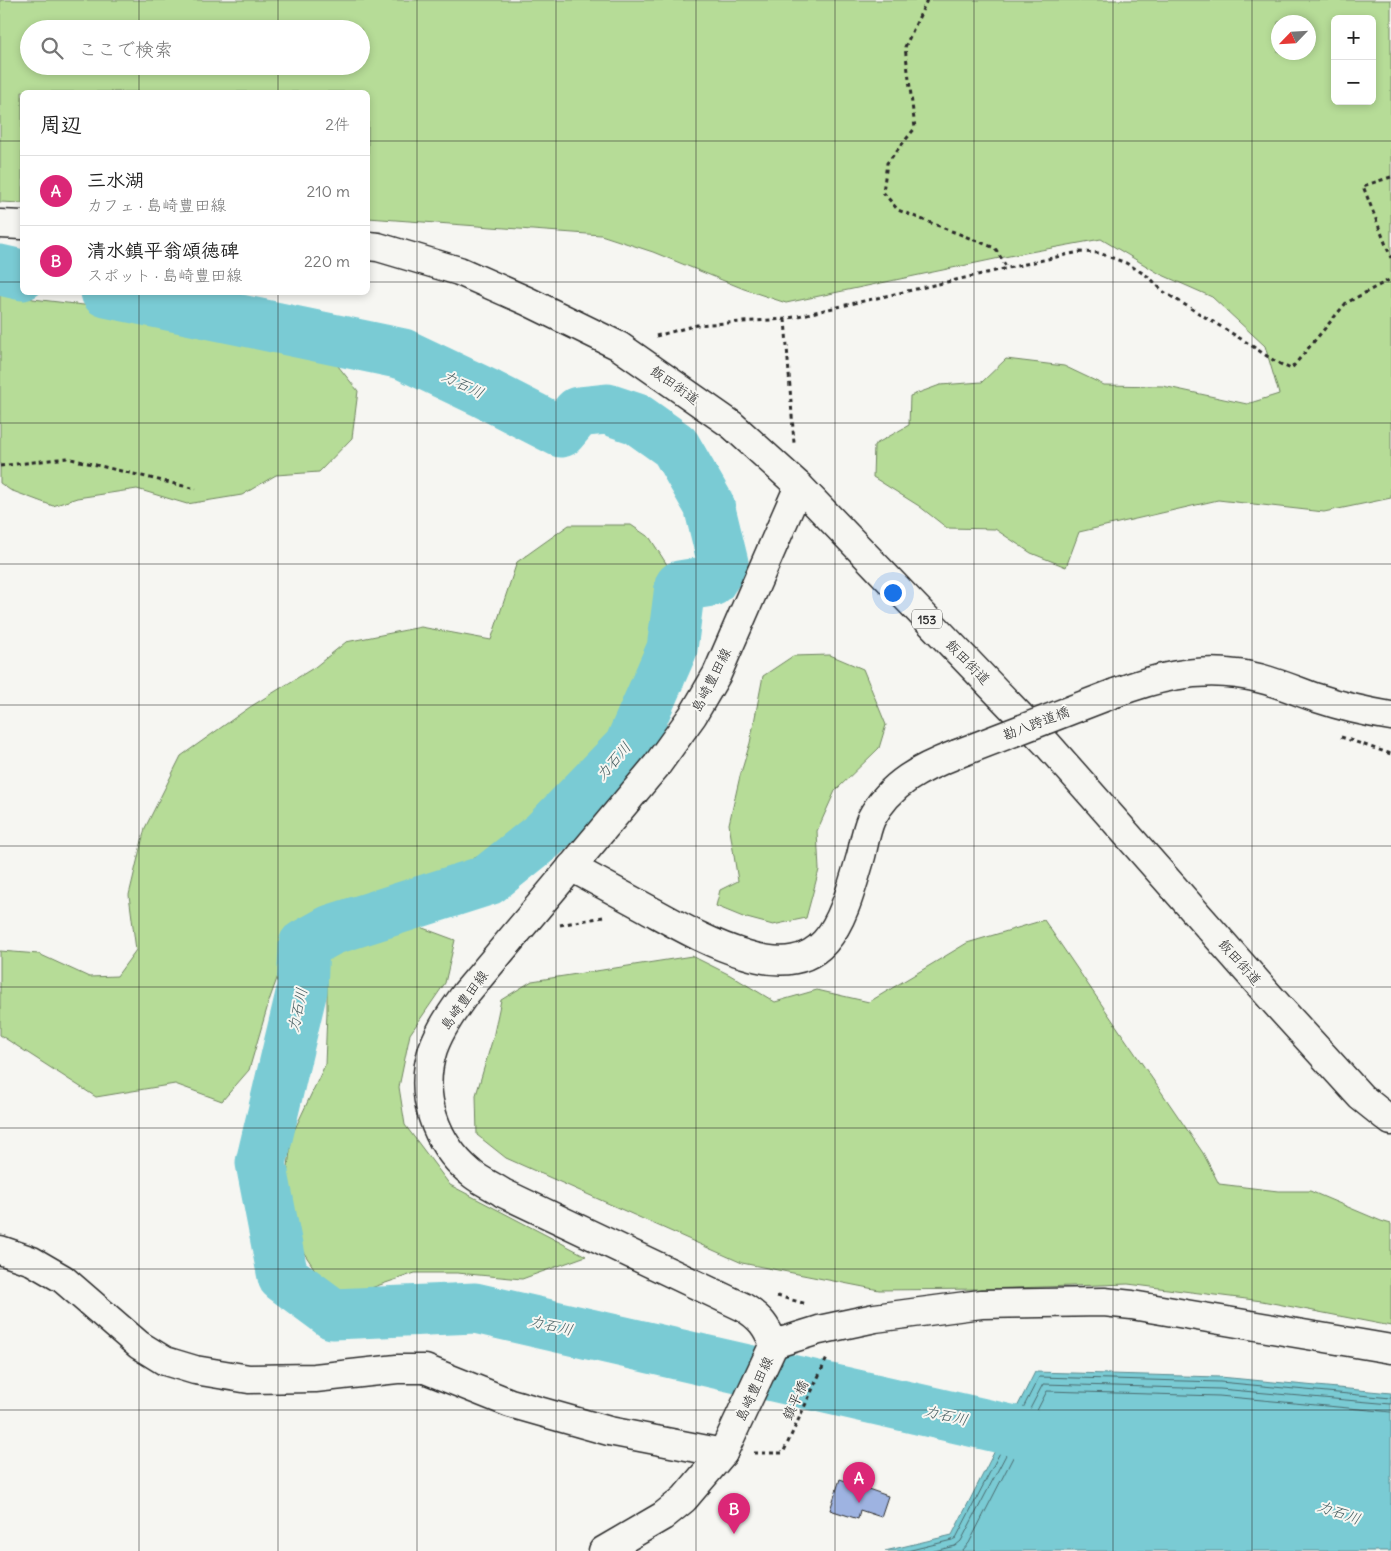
<!DOCTYPE html>
<html lang="ja">
<meta charset="utf-8">
<style>
:root{--surface:#fff;--page:#f2f2f2;--text:#222;--muted:#767676;--line:#e0e0e0;--accent:#db2777}
body{margin:0;font-family:Delius,"Klee One",sans-serif;background:var(--page);color:var(--text)}
.controls{position:absolute;right:15px;top:15px;display:grid;overflow:hidden;border-radius:8px;box-shadow:0 2px 8px #0003}
.controls button{width:45px;height:45px;display:grid;place-items:center;padding:0;border:0;border-bottom:1px solid var(--line);background:var(--surface);color:var(--text);font:25px sans-serif}
.compass{position:absolute;left:1271px;top:15px;width:45px;height:45px;border-radius:50%;background:var(--surface);box-shadow:0 2px 8px #0003;rotate:245deg}
.you{position:absolute;left:892px;top:592px;width:18px;height:18px;margin:-12px;border:4px solid #fff;border-radius:50%;background:#1a73e8;box-shadow:0 0 0 8px #1a73e833}
.badge{display:grid;place-items:center;width:32px;height:32px;border-radius:50%;background:var(--accent);color:#fff;font-size:16px;font-weight:700}
.pin{position:absolute;translate:-50% -41px;filter:drop-shadow(0 1px 2px #0008)}
.pin::after{content:'';position:absolute;top:26px;width:18px;height:15px;background:inherit;clip-path:polygon(0 0,100% 0,50% 100%)}
.list{margin:0;padding:0;list-style:none}
h2{display:flex;justify-content:space-between;align-items:center;height:65px;margin:0;padding:0 20px;font-size:21px}
h2 small{font-size:16px;font-weight:400;color:var(--muted)}
.list li{display:grid;grid-template-columns:32px 1fr auto;gap:15px;align-items:center;box-sizing:border-box;height:70px;padding:0 20px;border-top:1px solid var(--line)}
.list b{display:block;font-size:19px;white-space:nowrap}
.list p{margin:0;font-size:16px;white-space:nowrap;color:var(--muted)}
.list em{font-size:16px;font-style:normal;color:var(--muted)}
.icon{flex:none;width:28px;height:28px;fill:none;stroke:currentColor;stroke-width:2;stroke-linecap:round;stroke-linejoin:round}
.map{position:relative;flex:none;width:1391px;height:1551px;overflow:hidden}
.search{position:absolute;background:var(--surface);box-shadow:0 2px 8px #0003;left:20px;top:20px;width:350px;height:55px;display:flex;align-items:center;gap:12px;box-sizing:border-box;padding:0 18px;border-radius:28px;color:var(--muted);font-size:19px}
.panel{position:absolute;background:var(--surface);box-shadow:0 2px 8px #0003;left:20px;top:90px;width:350px;height:205px;border-radius:8px}
.map>svg:first-child{display:block}
.green{fill:#b6dc97;stroke:#708461;fill-rule:evenodd}
.water{fill:#7acbd4;stroke:#5a8b90}
.lines{fill:none;stroke-linecap:round;stroke-linejoin:round}
.shore{stroke:#4b6b6f;stroke-width:1}
.river{stroke:#7acbd4;stroke-width:51}
.building{fill:#9eb3e1;stroke:#2b2b2b}
.minor-casing{stroke:#2b2b2b;stroke-width:31}
.major-casing{stroke:#2b2b2b;stroke-width:31}
.highway-casing{stroke:#2b2b2b;stroke-width:31}
.path{stroke:#2b2b2b;stroke-width:3;stroke-dasharray:4 4;stroke-linecap:butt}
.minor{stroke:#f6f6f2;stroke-width:28}
.major{stroke:#f6f6f2;stroke-width:28}
.highway{stroke:#f6f6f2;stroke-width:28}
.minor-bridge-casing{stroke:#2b2b2b;stroke-width:31;stroke-linecap:butt}
.minor-bridge{stroke:#f6f6f2;stroke-width:28}
.grid{fill:none;stroke:#2b2b2b;stroke-width:1;stroke-opacity:0.55}
.labels{text-anchor:middle;dominant-baseline:central;stroke-width:4;stroke-linejoin:round;paint-order:stroke}
.shield{fill:#f6f6f2;stroke:#686867;stroke-width:1}
.shield-label{font-size:12px;font-weight:bold;fill:#2b2b2b}
.street-label{font-size:14px;fill:#2b2b2b;stroke:#f6f6f2}
.water-label{font-size:15px;font-style:italic;fill:#435b5e;stroke:#f6f6f2}
</style>
<div class="map">
<svg width="1391" height="1551" viewBox="0 0 1391 1551">
<rect width="100%" height="100%" fill="#f6f6f2"/>
<filter id="ink" filterUnits="userSpaceOnUse"><feTurbulence type="fractalNoise" baseFrequency=".02" numOctaves="2"/><feDisplacementMap in="SourceGraphic" scale="10" xChannelSelector="R" yChannelSelector="G"/><feConvolveMatrix kernelMatrix="1 2 1 2 8 2 1 2 1" color-interpolation-filters="sRGB"/></filter>
<g filter="url(#ink)">
<!-- green -->
<path class="green" d="M0,0H1391V498L1324,512L1218,500L1079,532L1066,567L1031,553L995,529L947,528L919,506L873,477L874,445L909,425L910,396L940,385L982,382L1006,359L1064,366L1104,385L1163,386L1247,404L1279,394L1265,346L1212,297L1160,274L1101,239L1014,255L786,303L744,289L653,252L601,235L368,218V92H22V203L0,202ZM1335,19H1372V101H1335ZM1308,22V52H1278V22ZM29,29H361V66H29Z
M0,284L33,299L126,310L204,325L274,335L330,356L358,391L352,438L319,472L276,475L242,495L187,504L137,489L77,498L53,506L10,490L0,483Z
M569,525H631L650,538L671,571L664,597L661,629L640,681L610,738L552,810L487,852L419,885L325,912L293,934L270,998L249,1070L222,1101L175,1084L96,1097L0,1035V951L39,954L89,977L117,976L136,950L129,895L145,828L181,756L250,707L315,667L346,642L421,627L491,640L517,562Z
M830,655L863,669L886,725L879,748L835,791L817,831L819,870L806,918L773,925L743,917L716,906L720,890L738,881L729,824L740,776L750,743L763,676L793,656Z
M1044,920L1203,1153L1219,1184L1278,1191H1310L1381,1221L1391,1224V1326L1262,1301L1128,1284L985,1289L879,1290L742,1263L506,1158L477,1135L476,1095L493,1038L501,1000L532,981L692,956L730,975L775,1002L817,990L869,1002L967,943Z
M420,927L455,940L445,983L410,1034L399,1087L405,1125L450,1185L586,1256L522,1279L457,1273H415L353,1294L327,1288L302,1250L287,1175L292,1135L325,1065L327,1012V959L360,942Z"/>
<!-- water -->
<path class="water" d="M1035,1372L1220,1377L1391,1393V1551H885L952,1535Z"/>
<g class="lines">
<!-- shore -->
<path class="shore" d="M907,1551L952,1540L956,1538L1039,1377L1220,1382L1391,1398
M934,1551L955,1546L961,1541L1043,1384L1220,1389L1391,1404
M962,1551L969,1543L1047,1391L1219,1396L1391,1412"/>
<!-- river -->
<path class="river" d="M0,270L22,275
M106,292L403,354L485,393L561,432L578,412L607,409L637,419L675,446L709,505L723,563L711,581L680,586L672,649L629,747L544,835L488,880L331,930L304,945L302,990L261,1163L283,1277L333,1314L475,1308L1076,1445"/>
</g>
<!-- building -->
<path class="building" d="M840,1479L888,1496L881,1517L860,1510L858,1519L830,1510Z"/>
<g class="lines">
<defs>
<path id="minor" d="M1115,693C1154,678 1194,668 1237,674C1265,677 1291,689 1317,698C1341,706 1366,712 1391,716
M571,867C597,881 622,895 648,909C679,926 710,944 744,954C828,981 842,921 861,856C864,844 866,830 871,819C890,783 921,768 957,754
M0,1250L32,1261L63,1279L139,1345L165,1361L195,1370L249,1379L315,1378L397,1369H425L510,1403L609,1431L723,1453
M774,1344L819,1330L875,1318L981,1304L1104,1302L1132,1305L1391,1349"/>
<path id="major" d="M603,1551L663,1516L684,1499L723,1453L774,1344C766,1326 761,1318 743,1307L503,1193C493,1186 480,1181 471,1173C435,1143 418,1095 433,1049C440,1029 453,1011 466,993L657,765L693,715L717,674L799,486"/>
<path id="highway" d="M0,224L22,225
M368,246L378,247L459,271L527,301L619,346L732,425L799,486L1048,745L1280,1008L1361,1097L1391,1121"/>
</defs>
<!-- minor casing -->
<use href="#minor" class="minor-casing"/>
<!-- major casing -->
<use href="#major" class="major-casing"/>
<!-- highway casing -->
<use href="#highway" class="highway-casing"/>
<!-- path -->
<path class="path" d="M927,0L905,47L915,128L887,163L883,192L898,210L995,248L1007,268
M1391,177L1363,186L1391,258
M785,319L794,443
M656,336L697,325L785,319L1065,255L1080,252L1099,253L1126,263L1149,277L1164,292L1246,342L1276,362L1291,369L1346,303L1391,279
M0,466L67,458L196,489
M1341,737L1391,754
M560,925L603,917
M777,1296L807,1304
M754,1453H783L827,1358"/>
<!-- minor -->
<use href="#minor" class="minor"/>
<!-- major -->
<use href="#major" class="major"/>
<!-- highway -->
<use href="#highway" class="highway"/>
<defs>
<path id="minor-bridge" d="M957,754L1115,693"/>
</defs>
<!-- minor-bridge casing -->
<use href="#minor-bridge" class="minor-bridge-casing"/>
<!-- minor-bridge -->
<use href="#minor-bridge" class="minor-bridge"/>
</g>
</g>
<!-- grid -->
<path class="grid" d="M139,0V29M278,0V29M417,0V1551M556,0V1551M696,0V1551M835,0V1551M974,0V1551M1113,0V1551M1252,0V1551M139,66V92M278,66V92M0,141H22M368,141H1391M0,282H22M368,282H1391M139,292V1551M278,292V1551M0,423H1391M0,564H1391M0,705H1391M0,846H1391M0,987H1391M0,1128H1391M0,1269H1391M0,1410H1391"/>
<g class="labels">
<!-- shield labels -->
<rect class="shield" x="912" y="609.5" width="30" height="19" rx="4"/>
<g class="shield-label">
<text x="927" y="619">153</text>
</g>
<!-- street labels -->
<g class="street-label">
<text transform="translate(675 385) rotate(35)">飯田街道</text>
<text transform="translate(968 662) rotate(46)">飯田街道</text>
<text transform="translate(711 680) rotate(-63)">島崎豊田線</text>
<text transform="translate(1036 723) rotate(-21)">勘八跨道橋</text>
<text transform="translate(1240 962) rotate(49)">飯田街道</text>
<text transform="translate(464 1000) rotate(-54)">島崎豊田線</text>
<text transform="translate(754 1389) rotate(-65)">島崎豊田線</text>
<text transform="translate(795 1400) rotate(-65)">鎮平橋</text>
</g>
<!-- water labels -->
<g class="water-label">
<text transform="translate(463 384) rotate(26)">力石川</text>
<text transform="translate(613 761) rotate(-49)">力石川</text>
<text transform="translate(297 1010) rotate(-78)">力石川</text>
<text transform="translate(551 1325) rotate(13)">力石川</text>
<text transform="translate(946 1415) rotate(13)">力石川</text>
<text transform="translate(1339 1512) rotate(19)">力石川</text>
</g>
</g>
</svg>
<div class="controls">
<button>+</button>
<button>−</button>
</div>
<svg class="compass" viewBox="-18 -18 36 36"><path d="M0-13l5 13h-10z" fill="#e53935"/><path d="M0 13l5-13h-10z" fill="#767676"/></svg>
<div class="you"></div>
<div class="pin badge" style="left:859px;top:1503px">A</div>
<div class="pin badge" style="left:734px;top:1534px">B</div>
<div class="search"><svg class="icon" aria-label="search" viewBox="0 0 24 24"><circle cx="10" cy="10" r="6"/><path d="M15 15l6 6"/></svg>ここで検索</div>
<section class="panel">
<h2>周辺<small>2件</small></h2>
<ul class="list">
<li><span class="badge">A</span><div><b>三水湖</b><p>カフェ · 島崎豊田線</p></div><em>210 m</em></li>
<li><span class="badge">B</span><div><b>清水鎮平翁頌徳碑</b><p>スポット · 島崎豊田線</p></div><em>220 m</em></li>
</ul>
</section>
</div>
